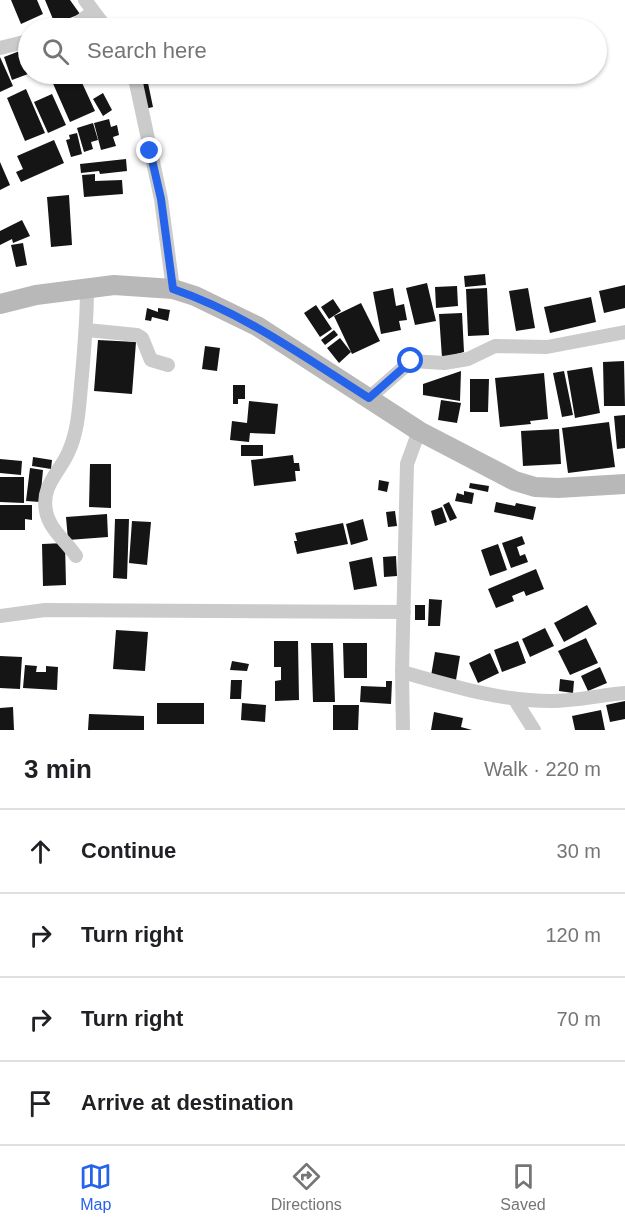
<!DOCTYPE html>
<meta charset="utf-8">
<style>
:root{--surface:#fff;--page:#f2f2f2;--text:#202124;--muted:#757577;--line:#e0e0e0;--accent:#2563eb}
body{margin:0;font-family:Helvetica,sans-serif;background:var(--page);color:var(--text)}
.stop{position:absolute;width:18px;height:18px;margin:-14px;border:4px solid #2563eb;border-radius:50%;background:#fff}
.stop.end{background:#2563eb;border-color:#fff;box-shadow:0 2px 6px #0008}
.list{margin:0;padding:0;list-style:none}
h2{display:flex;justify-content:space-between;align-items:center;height:78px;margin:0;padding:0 24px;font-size:26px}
h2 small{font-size:20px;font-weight:400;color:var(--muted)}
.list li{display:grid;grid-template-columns:39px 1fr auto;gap:18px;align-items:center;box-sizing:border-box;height:84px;padding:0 24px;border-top:2px solid var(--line)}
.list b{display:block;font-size:22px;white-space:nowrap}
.list em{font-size:20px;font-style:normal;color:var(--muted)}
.icon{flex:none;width:33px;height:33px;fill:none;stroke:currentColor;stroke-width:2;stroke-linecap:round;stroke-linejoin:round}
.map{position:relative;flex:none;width:625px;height:730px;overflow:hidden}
.search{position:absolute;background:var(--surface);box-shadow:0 2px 4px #0004;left:18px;right:18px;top:18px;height:66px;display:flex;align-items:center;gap:15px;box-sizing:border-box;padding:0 21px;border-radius:33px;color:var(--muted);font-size:22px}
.sheet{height:414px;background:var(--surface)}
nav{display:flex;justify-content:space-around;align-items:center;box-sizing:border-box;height:84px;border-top:2px solid var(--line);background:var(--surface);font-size:16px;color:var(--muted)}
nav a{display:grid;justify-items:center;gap:3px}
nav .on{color:var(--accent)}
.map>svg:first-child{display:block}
.building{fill:#151515}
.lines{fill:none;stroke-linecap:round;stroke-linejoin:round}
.street{stroke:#cbcbcb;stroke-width:14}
.secondary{stroke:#b8b8b8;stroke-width:20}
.route{stroke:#2563eb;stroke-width:8}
</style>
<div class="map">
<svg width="625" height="730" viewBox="0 0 625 730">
<rect width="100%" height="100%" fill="#fff"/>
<!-- building -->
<path class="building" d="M11,0H37L43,14L21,24Z
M45,0H70L80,14L55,24Z
M25,49L28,60V74L12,80L4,57Z
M0,57L13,86L0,92Z
M63,74H78L95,111L70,122L51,79Z
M148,83L153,107L145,109L140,85Z
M26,89L45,133L25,141L7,98Z
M103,93L112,110L103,116L93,99Z
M52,94L66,125L48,133L34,102Z
M109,119L111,127L117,125L119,135L113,137L116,146L101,150L94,123Z
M93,123L98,140L91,142L93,149L84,152L77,128Z
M77,133L82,154L71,157L66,140L70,139L69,135Z
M54,140L64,163L21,182L16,172L23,169L17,156Z
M126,159L127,171L100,174L99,171L81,173L80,164Z
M0,162L10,185L0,190Z
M95,174V181L122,180L123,194L84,197L82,175Z
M69,195L72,245L51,247L47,197Z
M22,220L30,236L13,243L12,239L0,245V231Z
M23,243L27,265L16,267L11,245Z
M485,274L486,285L465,287L464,276Z
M427,283L436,321L415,325L406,288Z
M625,285V308L604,313L599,291Z
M457,286L458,306L436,308L435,287Z
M393,288L396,306L404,304L407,320L399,321L401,330L381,334L373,292Z
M487,288L489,335L468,336L466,289Z
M528,288L535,328L516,331L509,291Z
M591,297L596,322L550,333L544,307Z
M333,299L341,311L329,319L321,307Z
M361,303L380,341L352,354L334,316Z
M316,305L332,329L320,337L304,313Z
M147,308L158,312V308L170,310L168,321L152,317L151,321L145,320Z
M462,313L464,352L442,358L439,314Z
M334,330L338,335L325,345L321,340Z
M340,338L351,352L339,363L327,348Z
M98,340L136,342L132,394L94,391Z
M205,346L220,348L217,371L202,369Z
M624,361L625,406H604L603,362Z
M592,367L600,413L575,418L567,371Z
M461,371L460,401L423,395V384Z
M564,371L573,415L562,417L553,373Z
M544,373L548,419L530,421L531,424L500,427L495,378Z
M470,379H489L488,412H470Z
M233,385H245V399H238V404H233Z
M441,400L461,403L457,423L438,420Z
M249,401L278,404L275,434L250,433L249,442L230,440L232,421L247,423Z
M625,415V448L617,449L614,416Z
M609,422L615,467L568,473L562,428Z
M559,429L561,464L523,466L521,431Z
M241,445H263V456H241Z
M293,455L294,463H299L300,471H295L296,481L254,486L251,460Z
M33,457L52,460L51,469L32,466Z
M0,459L22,461L21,475L0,473Z
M90,464H111V508L89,507Z
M30,468L43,470L40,502L26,501Z
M0,477H24V503L0,502Z
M379,480L389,482L387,492L378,490Z
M470,483L489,486L488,492L469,488Z
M464,491L474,493L472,504L455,501L457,493L464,495Z
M449,502L457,518L450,521L443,505Z
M496,502L515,506L516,503L536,507L533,520L494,512Z
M0,505H32V520L25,519V530H0Z
M442,507L447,522L435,526L431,511Z
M395,511L397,526L388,527L386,512Z
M107,514L108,537L68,540L66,517Z
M115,519H129L127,579L113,578Z
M363,519L368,540L351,545L346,524Z
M132,521L151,522L147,565L129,563Z
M343,523L348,544L297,554L294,541H297L295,533Z
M522,536L525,544L517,547L520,556L525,554L528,562L511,568L502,543Z
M65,543L66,585L43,586L42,544Z
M498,544L507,570L490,576L481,550Z
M396,556L397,576L384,577L383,557Z
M372,557L377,586L354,590L349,562Z
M536,569L544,589L526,596L524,591L512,596L514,601L496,608L488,589Z
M429,599L442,600L440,626H428Z
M415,605H425V620H415Z
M587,605L597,624L564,642L554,623Z
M545,628L554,646L530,657L522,639Z
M116,630L148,632L145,671L113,669Z
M586,638L598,663L570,675L558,651Z
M274,641H298L299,700L275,701V681L281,680V667H274Z
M518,641L526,663L502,672L494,650Z
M311,643H333L335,702H313Z
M343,643H367V678H344Z
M435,652L460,656L456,680L431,676Z
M490,653L499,673L478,683L469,663Z
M0,656L22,657L20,689L0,688Z
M232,661L249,664L247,671L230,670Z
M25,665L37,666L36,672H46V666L58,667L57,690L23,688Z
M600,667L607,683L588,691L581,676Z
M560,679L574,681L573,693L559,691Z
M231,680H242L241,699H230Z
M386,681H392L391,704L360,702L361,686L386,687Z
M625,701V719L610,722L606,705Z
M157,703H204V724H157Z
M242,703L266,705L265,722L241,720Z
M333,705H359L358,730H333Z
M13,707L14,730H0V708Z
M601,710L605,730H575L572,716Z
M434,712L463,718L461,727L472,730H431Z
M89,714L144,716V730H88Z"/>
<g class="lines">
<!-- street -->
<path class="street" d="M85,0L106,28
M71,28L93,12
M0,48L28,41
M134,74L161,199L173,289
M87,330L137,335L142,338L151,360L168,365
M369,398L411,361L444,363L468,359L495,346L547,347L625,332
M76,556C66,541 49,529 46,511C41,486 59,473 68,453C78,432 79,408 81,386C84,353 87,322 87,289
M0,616L45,610L404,612
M402,672C452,686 500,701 551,701C576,701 601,695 625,693
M515,700L534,730
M403,730L402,672L407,464L419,431"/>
<!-- secondary -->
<path class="secondary" d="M0,304L36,295L114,285L173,289L195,296L257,326L419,431L515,481L535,487L558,488L625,484"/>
</g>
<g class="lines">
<!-- route -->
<path class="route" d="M150,151L161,199L173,289C244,313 306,358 369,398L411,361"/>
</g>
</svg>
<div class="stop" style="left:411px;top:361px"></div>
<div class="stop end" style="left:150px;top:151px"></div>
<div class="search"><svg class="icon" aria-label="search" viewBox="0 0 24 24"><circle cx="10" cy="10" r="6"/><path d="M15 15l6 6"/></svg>Search here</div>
</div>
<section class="sheet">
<h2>3 min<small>Walk · 220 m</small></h2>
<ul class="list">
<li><svg class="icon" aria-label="ahead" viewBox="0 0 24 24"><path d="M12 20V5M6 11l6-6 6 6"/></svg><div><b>Continue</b></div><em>30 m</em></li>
<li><svg class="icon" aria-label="right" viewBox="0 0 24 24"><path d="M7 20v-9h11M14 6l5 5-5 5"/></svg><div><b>Turn right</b></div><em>120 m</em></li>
<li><svg class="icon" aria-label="right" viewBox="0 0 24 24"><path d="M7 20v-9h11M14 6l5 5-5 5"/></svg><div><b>Turn right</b></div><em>70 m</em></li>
<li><svg class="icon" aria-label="arrive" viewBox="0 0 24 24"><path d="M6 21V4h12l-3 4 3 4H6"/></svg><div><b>Arrive at destination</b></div></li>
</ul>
</section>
<nav>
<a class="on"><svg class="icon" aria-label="map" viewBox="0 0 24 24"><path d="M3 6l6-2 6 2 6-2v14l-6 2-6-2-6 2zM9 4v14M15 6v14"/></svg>Map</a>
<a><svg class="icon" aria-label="directions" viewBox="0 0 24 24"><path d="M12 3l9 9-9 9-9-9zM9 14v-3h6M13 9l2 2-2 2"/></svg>Directions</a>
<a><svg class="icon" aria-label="saved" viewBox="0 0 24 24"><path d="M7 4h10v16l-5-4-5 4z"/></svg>Saved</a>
</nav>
